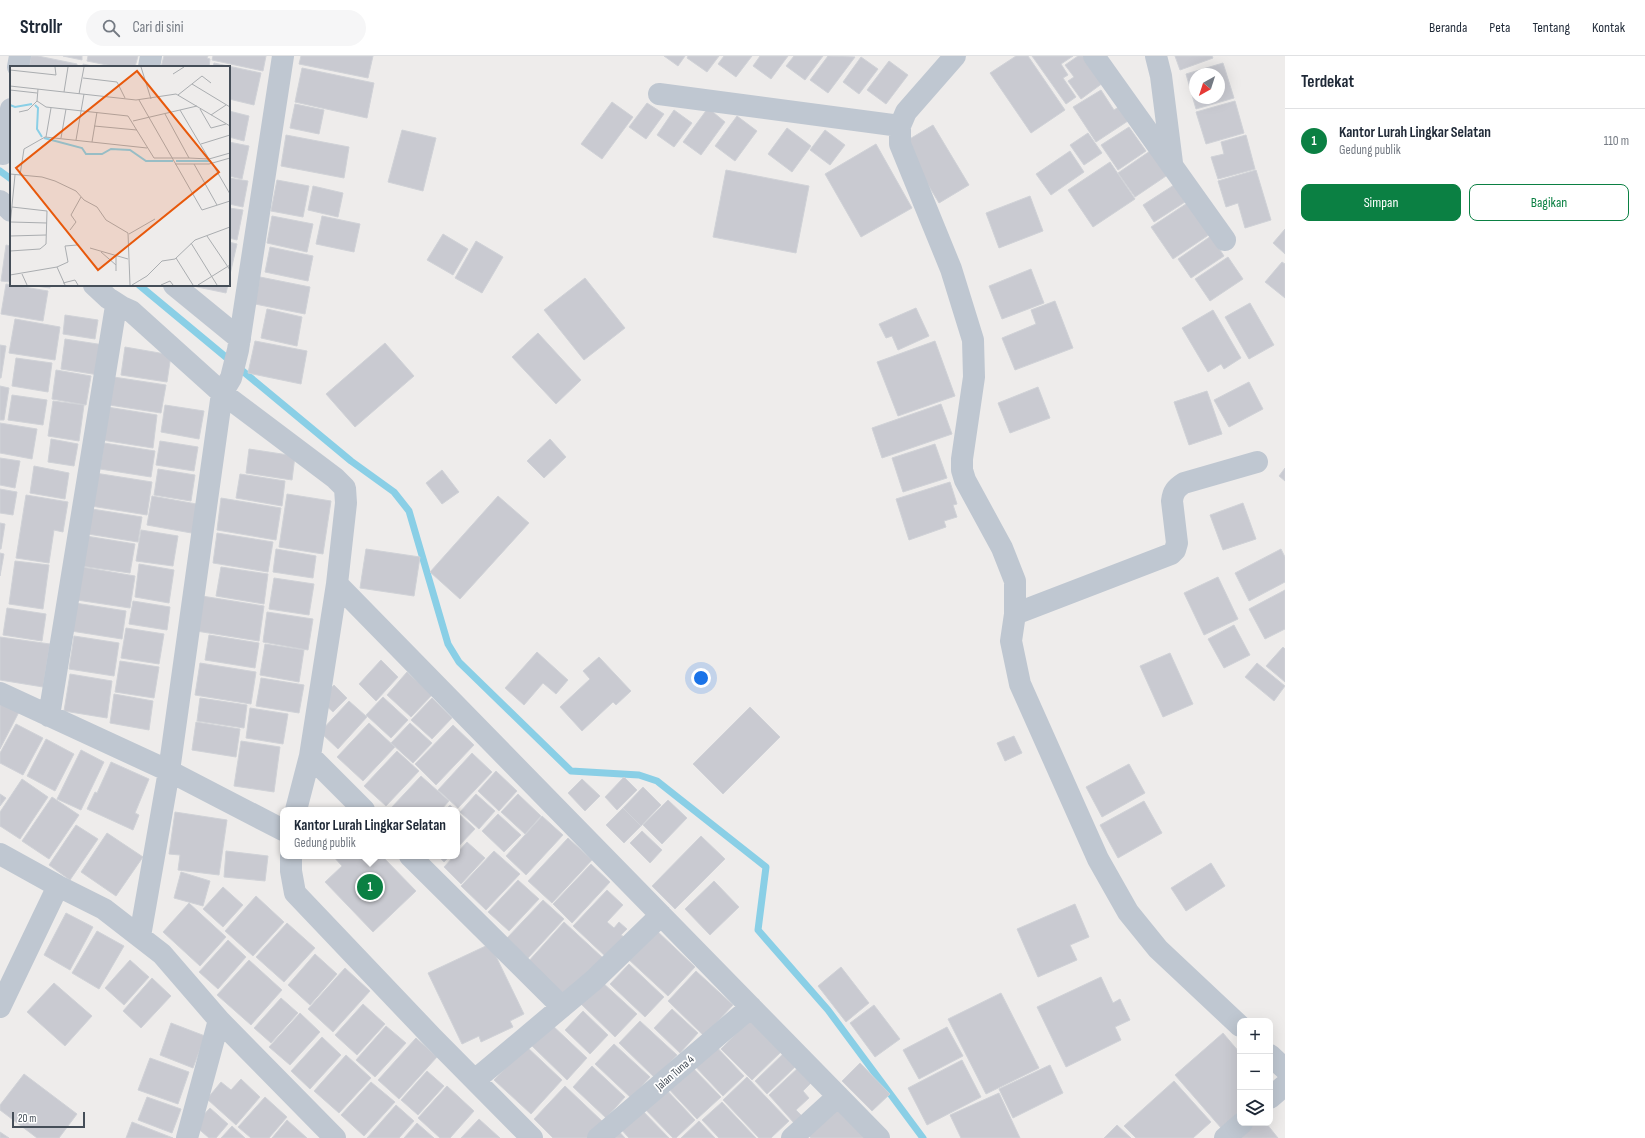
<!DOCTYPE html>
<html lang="id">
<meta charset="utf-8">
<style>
:root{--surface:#fff;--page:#f6f6f7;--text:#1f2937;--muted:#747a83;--line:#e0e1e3;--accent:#0b8043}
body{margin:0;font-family:"Sofia Sans Condensed",sans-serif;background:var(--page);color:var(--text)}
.controls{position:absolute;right:12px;bottom:12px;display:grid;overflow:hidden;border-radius:8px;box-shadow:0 4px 16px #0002}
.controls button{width:36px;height:36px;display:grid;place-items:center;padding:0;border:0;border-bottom:1px solid var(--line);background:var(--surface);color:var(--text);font:20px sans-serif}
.compass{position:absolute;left:1189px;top:12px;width:36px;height:36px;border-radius:50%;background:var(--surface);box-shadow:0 4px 16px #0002;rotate:219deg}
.scale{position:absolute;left:12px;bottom:10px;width:73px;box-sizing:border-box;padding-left:4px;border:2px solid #454e58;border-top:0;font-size:11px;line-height:14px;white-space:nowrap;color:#454e58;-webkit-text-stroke:3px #fff;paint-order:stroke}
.you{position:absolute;left:701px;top:622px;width:14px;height:14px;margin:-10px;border:3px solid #fff;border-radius:50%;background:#1a73e8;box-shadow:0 0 0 6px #1a73e833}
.badge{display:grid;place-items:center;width:26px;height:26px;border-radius:50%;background:var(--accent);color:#fff;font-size:13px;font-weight:700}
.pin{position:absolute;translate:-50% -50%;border:2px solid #fff;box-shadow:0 1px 4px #0006}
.popup{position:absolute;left:280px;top:751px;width:180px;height:52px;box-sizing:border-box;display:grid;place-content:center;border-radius:8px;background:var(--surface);filter:drop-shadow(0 1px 3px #0005);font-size:13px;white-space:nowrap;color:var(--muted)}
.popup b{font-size:15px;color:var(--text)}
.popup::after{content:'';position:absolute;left:50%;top:100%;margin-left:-8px;border:8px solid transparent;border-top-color:var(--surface)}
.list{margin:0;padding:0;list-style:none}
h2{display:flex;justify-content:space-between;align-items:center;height:52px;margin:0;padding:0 16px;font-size:17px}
h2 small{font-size:13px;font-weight:400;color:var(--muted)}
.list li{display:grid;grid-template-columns:26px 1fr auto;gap:12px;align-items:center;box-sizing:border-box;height:64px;padding:0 16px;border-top:1px solid var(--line)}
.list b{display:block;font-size:15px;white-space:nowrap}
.list p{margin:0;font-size:13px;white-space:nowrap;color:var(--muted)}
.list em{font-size:13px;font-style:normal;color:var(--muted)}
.actions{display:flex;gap:8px;padding:12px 16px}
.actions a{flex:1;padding:9px 0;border:1px solid var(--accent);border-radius:8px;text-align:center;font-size:14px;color:var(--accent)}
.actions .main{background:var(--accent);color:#fff}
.icon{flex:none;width:22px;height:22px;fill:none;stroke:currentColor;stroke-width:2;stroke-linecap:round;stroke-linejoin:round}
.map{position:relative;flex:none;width:1285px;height:1082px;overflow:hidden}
header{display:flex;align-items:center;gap:24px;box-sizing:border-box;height:56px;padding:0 20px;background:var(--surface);border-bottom:1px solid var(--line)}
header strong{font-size:19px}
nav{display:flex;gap:22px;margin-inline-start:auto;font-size:14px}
.search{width:280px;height:36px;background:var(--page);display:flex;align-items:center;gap:10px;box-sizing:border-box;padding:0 14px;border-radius:22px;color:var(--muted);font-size:15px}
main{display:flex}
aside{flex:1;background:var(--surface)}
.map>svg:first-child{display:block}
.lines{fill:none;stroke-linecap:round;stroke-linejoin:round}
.stream{stroke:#8acfe6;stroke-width:7}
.building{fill:#c9cad1;stroke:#d0d2d7;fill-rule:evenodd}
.street{stroke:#bfc7d1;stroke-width:22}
.labels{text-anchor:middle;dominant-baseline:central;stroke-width:3.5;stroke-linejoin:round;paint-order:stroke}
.street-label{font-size:12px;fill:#454e58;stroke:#fff}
.inset-river{fill:none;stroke:#8acfe6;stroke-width:2}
.inset-road{fill:none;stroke:#aaadb0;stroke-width:1}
.view{fill:#e8590c;fill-opacity:0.15;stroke:#e8590c;stroke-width:2}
.inset-edge{fill:none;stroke:#454e58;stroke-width:2}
</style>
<header>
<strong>Strollr</strong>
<div class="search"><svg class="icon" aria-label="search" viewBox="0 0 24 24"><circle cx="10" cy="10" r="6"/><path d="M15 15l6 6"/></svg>Cari di sini</div>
<nav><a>Beranda</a><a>Peta</a><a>Tentang</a><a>Kontak</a></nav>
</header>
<main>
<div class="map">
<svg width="1285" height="1082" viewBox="0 0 1285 1082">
<rect width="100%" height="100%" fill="#eeeceb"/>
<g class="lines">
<!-- stream -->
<path class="stream" d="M0,115L11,123
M139,229L351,405L394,436L409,455L448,588L459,606L571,715L639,719L657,725L766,811L758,874L828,954L923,1082"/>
</g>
<!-- building -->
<path class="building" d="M31,0H38L77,8V11H29Z
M63,0H82V4Z
M88,0H138L135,11H117L87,5Z
M164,0H208L207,2L210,3L209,11H161Z
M213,0H266L263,15L212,4Z
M301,0H373L368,22L299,8Z
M664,0H685L678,10Z
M688,0H719L707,16L687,2Z
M724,0H752L736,21L718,8Z
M760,0H788L771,23L753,10Z
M794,0H823L805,24L786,10Z
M828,0L855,1L828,37L810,24Z
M1016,0H1028L1065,54L1031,77L990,17Z
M1032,0H1073L1061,8L1068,19L1063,22L1076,41L1066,48Z
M1078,0H1090L1107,24L1081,43L1068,25L1074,21L1065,9Z
M1175,0H1212L1213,2L1180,14Z
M861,1L878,13L859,38L843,26Z
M889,5L908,19L886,48L867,34Z
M214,7L261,17L254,49L229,43V11H213Z
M1223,7L1234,42L1196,53L1186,18ZM1195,18H1219V42H1195Z
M83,8L97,11H83Z
M302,12L374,27L367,62L295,46Z
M1101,34L1114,54L1125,47L1134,61L1096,86L1073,51Z
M1235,45L1244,77L1206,88L1196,56Z
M612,46L633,61L602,103L581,88Z
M647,47L664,58L646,83L629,71Z
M295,48L324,54L319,78L290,72Z
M708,52L725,66L701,99L683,86Z
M674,54L692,67L674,91L657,79Z
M229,55L249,60L244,85L229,81Z
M737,60L757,75L735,105L715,90Z
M933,69L969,129L939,147L903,87Z
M1129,71L1146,95L1118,114L1101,89Z
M787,72L811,90L792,116L768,98Z
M402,74L436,82L423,135L388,126Z
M825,74L845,89L830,109L810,94Z
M1088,77L1102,97L1084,109L1070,89Z
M286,79L349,91L344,122L281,110Z
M1246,79L1255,113L1218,123L1211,101L1224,98L1221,86Z
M229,86L249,90L242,123L229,120Z
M876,88L912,152L861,181L825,118Z
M1153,93L1169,118L1135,141L1118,117Z
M1070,95L1084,116L1051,139L1036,118Z
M1110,106L1135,143L1093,171L1068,134Z
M726,114L809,130L796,197L713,181Z
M1256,114L1271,164L1245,172L1238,147L1226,151L1218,125Z
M229,122L248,125L243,151L229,148Z
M277,124L309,130L303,161L271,155Z
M1174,129L1185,146L1154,166L1143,149Z
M313,130L343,137L338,161L308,154Z
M1030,140L1043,175L999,192L986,157Z
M1189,146L1216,174L1173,203L1151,171Z
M229,152L243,154L237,184L229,182Z
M272,160L313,168L307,196L267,187Z
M322,160L360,168L354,196L316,188Z
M1285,173V198L1273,187Z
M443,178L468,193L453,219L427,204Z
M1211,180L1224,200L1191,222L1178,203Z
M476,185L503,201L482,237L455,222Z
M229,186L237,188L229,223Z
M6,189L11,190V226L1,225Z
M270,191L313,200L308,225L265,216Z
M1228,201L1243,223L1210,245L1195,223Z
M1282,206L1285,208V242L1265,226Z
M1031,213L1044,247L1002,263L989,230Z
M260,221L310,231L305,258L255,248Z
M585,222L625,272L584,304L544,254Z
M6,228L48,235L43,265L1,258Z
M28,229H50V232Z
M188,229H228L226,237Z
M1055,245L1073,292L1015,314L1002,282L1036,268L1031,254Z
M1250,247L1274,289L1249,303L1225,261Z
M916,252L929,280L898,294L892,280L886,282L879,268Z
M267,253L302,261L297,290L261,282Z
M1213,254L1241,302L1224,313L1221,308L1208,316L1182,272Z
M65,259L98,264L95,283L63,278Z
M15,263L60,271L55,304L9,297Z
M538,277L581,324L556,348L512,301Z
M65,283L104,289L99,319L61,313Z
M255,285L307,295L301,328L248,317Z
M935,285L955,340L898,360L877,306Z
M385,287L414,320L355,371L326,338Z
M0,289L6,290L1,322H0Z
M125,291L171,299L167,326L121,319Z
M16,302L52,307L48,336L12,330Z
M56,314L91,320L86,349L52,343Z
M107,320L166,329L161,357L103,348Z
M1249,326L1263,353L1229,371L1214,344Z
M0,330L9,332L4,364H0Z
M1038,331L1050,362L1010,377L998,347Z
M1207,335L1222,378L1189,389L1174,346Z
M12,339L47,344L43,369L8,364Z
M53,345L84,349L79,385L48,380Z
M941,348L952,378L882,402L872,372Z
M165,349L204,355L199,383L161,376Z
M107,351L157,359L153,392L102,384Z
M0,367L37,373L32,403L0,397Z
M51,383L78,388L74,410L48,406Z
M550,383L566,401L544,422L527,405Z
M160,385L198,391L194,415L156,409Z
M104,387L155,395L151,421L100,413Z
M935,388L947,422L903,436L892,402Z
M249,393L295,400L292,424L246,417Z
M0,402L20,405L15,432L0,429Z
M34,410L69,417L65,443L30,437Z
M1285,412V425L1279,420Z
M158,413L195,419L191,445L154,439Z
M442,414L459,436L442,448L426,427Z
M95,417L152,426L147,459L91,450Z
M240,418L285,425L282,450L236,442Z
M950,426L957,448L953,449L957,461L944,465L946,471L909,484L896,443Z
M0,433L17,436L13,459L0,457Z
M287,438L331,445L323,498L279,491Z
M26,439L68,446L63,476L54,474L49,507L16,502Z
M152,440L202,449L197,478L147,469Z
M498,440L529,467L460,543L430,516Z
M221,442L281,452L276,484L217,474Z
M1243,447L1256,483L1223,494L1210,459Z
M92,453L142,461L138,486L88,478Z
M0,467L5,468L1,493H0Z
M141,474L178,480L173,510L136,505Z
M217,477L273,486L268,516L213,507Z
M86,480L135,488L130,517L81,510Z
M276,493L316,500L313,522L273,516Z
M366,493L420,501L414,540L360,532Z
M1281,493L1285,501V526L1249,545L1235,517Z
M0,497L4,498L0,520Z
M15,505L49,509L43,553L9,548Z
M139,508L174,514L169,547L135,541Z
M82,511L135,520L130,552L77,544Z
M221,511L268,518L264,548L216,540Z
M1218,521L1238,563L1204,579L1184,537Z
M274,522L314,528L309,559L269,553Z
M1285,534V573L1265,583L1249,553Z
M202,540L264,550L259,585L196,575Z
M133,545L170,551L167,574L129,568Z
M75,547L126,555L122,583L71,575Z
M7,552L46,558L42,585L3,579Z
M267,556L313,563L308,594L263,586Z
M1234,569L1250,599L1224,612L1208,583Z
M126,572L164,578L159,608L121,602Z
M209,579L259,587L255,612L205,604Z
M74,580L119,587L114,620L69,613Z
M0,581L50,588L43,631L0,624Z
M265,588L304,594L299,626L260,619Z
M1283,591L1285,593V626L1266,610Z
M537,596L568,624L556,638L543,627L524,649L505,632Z
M1170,597L1193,648L1163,661L1140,610Z
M599,601L631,635L616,649L613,646L582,675L560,651L590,623L583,615Z
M381,604L398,621L376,645L359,628Z
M120,605L159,611L154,642L115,636Z
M200,607L256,616L251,648L195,639Z
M1257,607L1285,630L1274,645L1245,621Z
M407,616L432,639L411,661L387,639Z
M70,618L112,625L107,662L64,655Z
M261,622L304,629L299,657L256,650Z
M334,629L347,642L333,656L320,644Z
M114,638L153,645L149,674L110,667Z
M383,641L408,664L391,682L366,659Z
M200,642L247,649L244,672L197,665Z
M432,642L452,662L432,683L411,664Z
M0,643L20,654L0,693Z
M349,645L367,661L338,693L320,676Z
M750,651L780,681L723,738L693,708Z
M250,652L288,658L283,688L246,682Z
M196,666L240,673L236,701L192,694Z
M369,667L395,691L363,725L337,701Z
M410,667L432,687L413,707L391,687Z
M16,668L43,682L23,719L0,707V697Z
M453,669L474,689L436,729L415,708Z
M1014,680L1022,697L1005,705L997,687Z
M46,683L74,698L55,735L27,720Z
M241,685L280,691L274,736L234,730Z
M81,694L104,706L81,754L57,743Z
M397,695L419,715L386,750L364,730Z
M472,697L492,716L458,752L438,734Z
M111,706L149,723L135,757L139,759L133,774L87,753L95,736L97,737Z
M1129,708L1145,737L1102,761L1086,731Z
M496,715L517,735L499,755L478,735Z
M421,720L449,745L441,754H393L391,752Z
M624,721L637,734L617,754L605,741Z
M22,723L48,741L20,783L0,770V756Z
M582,723L600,740L585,755L568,737Z
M643,731L661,749L641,770L623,752Z
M0,738L6,742L0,750Z
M476,738L495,755L479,773L460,756Z
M518,738L541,760L525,778L501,756Z
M52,741L79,759L49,803L22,785Z
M668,744L687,762L662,788L643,769Z
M1144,745L1162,777L1118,802L1100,769Z
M450,749L455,754H445Z
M623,752L641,770L624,787L606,769Z
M175,756L227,764L219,819L178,814L180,799L169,798Z
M457,756L475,773L457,792Z
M498,758L521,779L504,796L482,775Z
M542,760L563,779L526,819L506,800Z
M76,769L98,783L70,824L49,809Z
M642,775L662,794L650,807L630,787Z
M107,777L143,801L116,840L81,816Z
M701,780L725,803L675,853L652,830Z
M568,782L592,804L552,847L528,825Z
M467,786L485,802L461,828L444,811L454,800H457V797Z
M226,795L268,800L265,825L224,821Z
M494,795L520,818L486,854L461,830Z
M333,800H382L416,835L373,876L325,826L342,810Z
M438,800H450L444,806Z
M1211,807L1225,830L1186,855L1171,832Z
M591,808L610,826L572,867L553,848Z
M181,816L210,825L203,850L174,842Z
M518,824L539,843L509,875L488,856Z
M714,825L739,851L710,879L685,853Z
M223,831L243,849L223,871L203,853Z
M607,834L623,849L607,866L614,872L619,866L627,873L621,879L624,881L606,901L573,870Z
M256,840L284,866L253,900L225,875Z
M543,844L564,863L528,902L506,883Z
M189,847L226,881L200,910L163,876Z
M1075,848L1089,881L1070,889L1077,904L1038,921L1017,873Z
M66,857L93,871L70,914L44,899Z
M564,866L603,902L565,943L527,907Z
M287,867L315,892L284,926L256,901Z
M655,873L695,911L668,940L627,902Z
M97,875L124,890L99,933L72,917Z
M228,884L246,901L218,933L199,916Z
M490,888L524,958L510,965L513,971L481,986L479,980L462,988L428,917Z
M315,898L337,918L310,949L288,929Z
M130,904L149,921L124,949L105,932Z
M249,904L282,934L251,969L217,939Z
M629,908L664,941L645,961L610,928Z
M841,911L869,947L846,966L818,930Z
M345,912L370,935L333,976L308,953Z
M696,915L733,949L704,980L668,945Z
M1101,921L1113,947L1120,943L1130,964L1115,971L1121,984L1066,1011L1037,951Z
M152,922L171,940L141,972L123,955Z
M602,926L637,958L615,981L581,948Z
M54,927L92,960L65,990L27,956Z
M1001,937L1039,1012L986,1038L948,963Z
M281,942L298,957L271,987L254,972Z
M363,948L385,968L357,999L335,979Z
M874,949L900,983L875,1001L850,967Z
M672,953L698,977L680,997L654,972Z
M583,955L608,979L590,998L565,974Z
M300,957L320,976L290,1009L269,991Z
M746,957L783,994L752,1024L721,993L736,978Z
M640,965L677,999L655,1022L619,987Z
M171,967L205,980L193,1012L160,999Z
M551,968L587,1002L567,1024L531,989Z
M386,970L406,987L375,1021L356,1004Z
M947,971L963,1000L919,1023L903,994Z
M1223,977L1240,997V1058L1222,1073L1175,1019Z
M322,981L341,999L310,1033L291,1015Z
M416,982L437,1001L399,1043L378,1024Z
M712,986L744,1020L723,1040L691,1006Z
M614,988L650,1021L631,1042L595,1008Z
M526,990L562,1024L531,1058L494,1024Z
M785,996L797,1009L767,1038L755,1025Z
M346,999L371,1022L339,1057L314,1035Z
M150,1002L189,1016L178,1048L138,1034Z
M962,1004L981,1041L927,1069L908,1032Z
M688,1007L721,1041L697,1063L665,1029Z
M860,1007L890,1038L872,1055L842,1025Z
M1050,1009L1063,1037L1013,1062L999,1033Z
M592,1010L625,1041L606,1062L573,1031Z
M800,1010L813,1025L803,1035L809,1042L796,1054L802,1060L794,1067L769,1039Z
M427,1015L444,1030L418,1059L401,1044Z
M24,1018L77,1058L59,1082H37L0,1054V1049Z
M747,1021L789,1065L771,1082H759L723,1044Z
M241,1023L260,1041L236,1069L207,1043L221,1026L231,1034Z
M1174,1025L1211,1066L1193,1082H1136L1124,1070Z
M371,1026L395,1046L364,1080L341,1059Z
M662,1029L695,1064L676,1082H673L641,1049Z
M447,1030L474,1055L450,1082H440L418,1062Z
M565,1030L603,1066L588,1082H553L534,1063Z
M999,1037L1020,1082H961L950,1059Z
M147,1041L181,1053L172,1077L138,1064Z
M265,1041L287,1061L269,1082H251L238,1071Z
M722,1046L756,1082H719L702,1064Z
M838,1046L874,1082H811L806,1077Z
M396,1049L414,1065L399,1082H367Z
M639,1051L669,1082H629L618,1070Z
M210,1052L228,1068L216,1082H209L194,1069Z
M479,1063L500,1082H461Z
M287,1064L307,1082H272Z
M699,1065L715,1082H681Z
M132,1066L173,1082H126Z
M417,1067L434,1082H404Z
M1255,1067H1266L1278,1082H1235Z
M1117,1069L1131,1082H1104Z
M232,1070L245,1082H221Z
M616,1072L625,1082H605Z
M0,1076L9,1082H0Z"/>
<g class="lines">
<!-- street -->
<path class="street" d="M955,0L906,56L900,70V88L951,213L973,284L974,321L962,403V414L965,424L1002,492L1015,525V558L1011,585L1020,628L1098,803L1128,856L1158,893L1240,970
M1094,0L1225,184
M1156,0L1161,20L1172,107
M18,11L20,0
M149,11L151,0
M659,38L900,70
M3,98L11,53
M0,145L11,155
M94,229L108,242L122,251
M174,229L240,283
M337,528L879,1082
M1015,558L1171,498L1175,494L1177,487L1172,445C1173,436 1176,432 1184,427L1257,406
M0,637L169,715L283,774
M49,660L115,256L122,251L131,255L222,337L335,422L345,432L346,447L337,528L310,700L296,754
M310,700L364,754
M0,798L58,830L104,853L162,898L219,964L335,1082
M291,800V815L295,837L432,981L532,1082
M410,800L562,951
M140,880L169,715L222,337L231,322L238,294L283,0
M0,951L58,830
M1270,999L1285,1013
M475,1024L594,924L661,859
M1270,1042L1285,1029
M187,1082L219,964
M598,1082L751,951
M792,1082L838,1040
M1225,1082L1242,1067"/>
</g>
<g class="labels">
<!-- street labels -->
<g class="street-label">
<text transform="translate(675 1017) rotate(-41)">Jalan Tuna 4</text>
</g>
</g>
<!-- overview -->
<g transform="translate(10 10)">
<rect width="220" height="220" fill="#eeeceb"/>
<path class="inset-river" d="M0,39L5,41L22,38M25,39L28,42L27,63L32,71M34,72L72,82L76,88H92L101,83L120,84L136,95H163M166,95H201"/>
<path class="inset-road" d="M131,1L141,33M0,4L46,9L45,1M163,8L174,1M73,12L107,16L115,32M182,18L220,41M0,20L126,34L166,28L220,60M28,23L27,35L36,41L118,50L144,92H179L155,48M0,24L27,27M54,26L58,1M69,28L74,1M168,29L192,10L201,17M129,34L192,144L220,135M190,43L201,62L216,58M170,44L199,93M9,46L18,44L27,35M201,49L216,39M123,55L187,40M84,60L127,64M36,71L41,42M51,72L56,43M66,74L74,28M82,76L87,46M191,78L220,69M179,92L199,93L220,87M202,97L220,128M165,98H199L220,92M184,98L207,139M0,108L32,111L45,115L66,125L74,134L87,141L96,154L118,167L120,219M10,109L14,83L35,71L137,82M1,156L37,157M0,160L5,109M60,164L66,156L61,149L71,131M119,168L145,153M0,170L36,169M197,170L220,204M181,177L207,219M80,182L118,193M0,185L30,183L36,178L37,145L2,141M91,186L106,199M166,192L183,219M47,201L58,196L55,180L67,179M106,205V190M12,208L17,219M0,209L47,201L55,219M53,217L65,214L68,219M122,219L137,210L152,195L165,193L185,174L220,161M151,219L160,215L163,219M188,219L220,199"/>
<path class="view" d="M127,5L209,106L88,204L6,102Z"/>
<rect width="220" height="220" class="inset-edge"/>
</g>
</svg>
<div class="controls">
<button>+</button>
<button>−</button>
<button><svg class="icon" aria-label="layers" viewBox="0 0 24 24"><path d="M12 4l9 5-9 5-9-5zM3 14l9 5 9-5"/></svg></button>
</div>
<svg class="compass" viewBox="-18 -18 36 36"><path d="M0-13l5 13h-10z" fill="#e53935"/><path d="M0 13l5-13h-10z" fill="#747a83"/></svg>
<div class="scale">20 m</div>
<div class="you"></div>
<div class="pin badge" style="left:370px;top:831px">1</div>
<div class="popup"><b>Kantor Lurah Lingkar Selatan</b>Gedung publik</div>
</div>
<aside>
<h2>Terdekat<small></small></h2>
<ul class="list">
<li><span class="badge">1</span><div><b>Kantor Lurah Lingkar Selatan</b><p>Gedung publik</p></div><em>110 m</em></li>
</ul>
<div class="actions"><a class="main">Simpan</a><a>Bagikan</a></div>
</aside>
</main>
